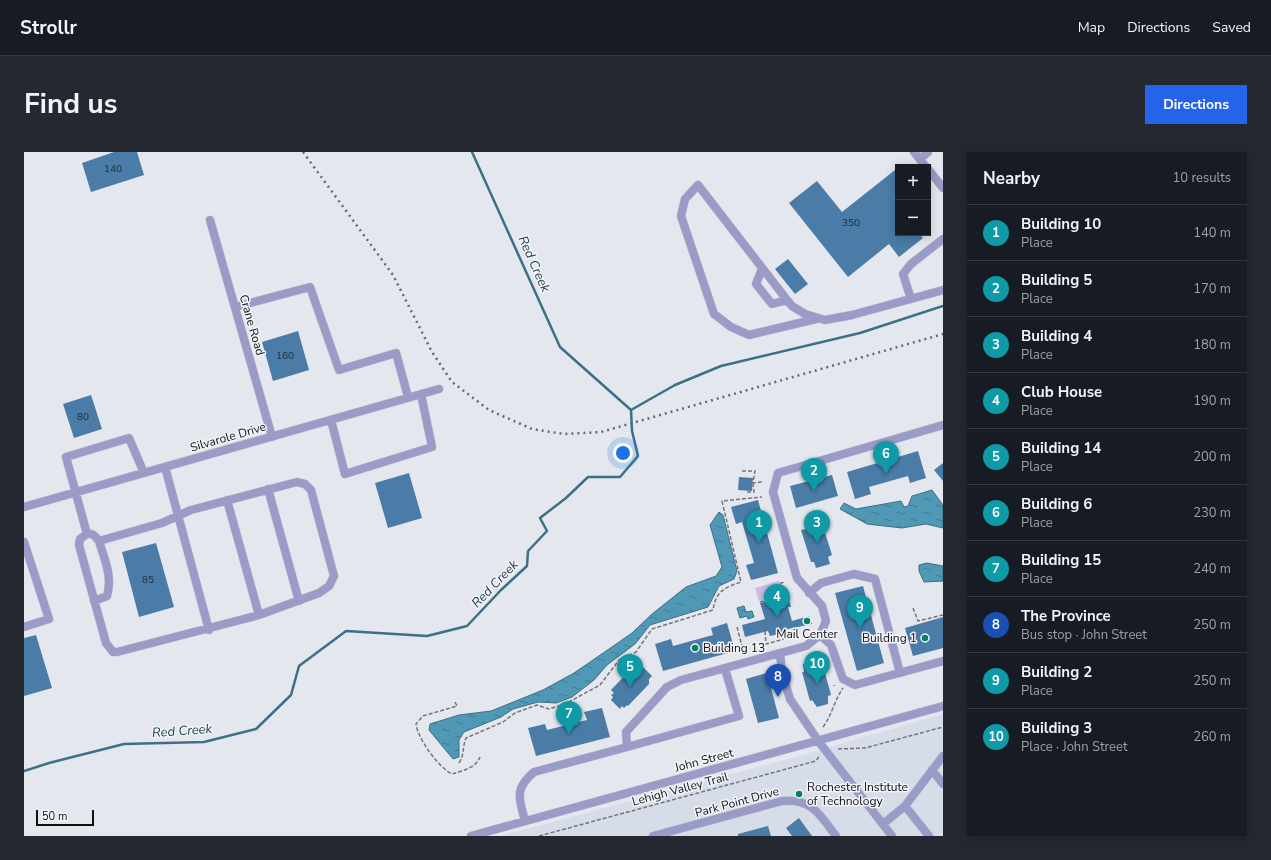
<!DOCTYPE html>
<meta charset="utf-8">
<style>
:root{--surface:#171b24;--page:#242831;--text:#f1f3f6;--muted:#9ea1a6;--line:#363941;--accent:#2563eb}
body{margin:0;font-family:"Nunito Sans",sans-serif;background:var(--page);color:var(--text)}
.controls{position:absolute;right:12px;top:12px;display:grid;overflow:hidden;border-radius:0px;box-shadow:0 2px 10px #0003}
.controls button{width:36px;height:36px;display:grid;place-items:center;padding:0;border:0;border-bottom:1px solid var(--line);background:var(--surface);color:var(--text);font:20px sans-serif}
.scale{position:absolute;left:12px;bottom:10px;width:58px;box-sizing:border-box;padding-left:4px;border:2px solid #101113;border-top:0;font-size:11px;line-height:14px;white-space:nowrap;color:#101113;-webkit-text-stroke:3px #f2f4fa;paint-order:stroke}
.you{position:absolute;left:599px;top:301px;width:14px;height:14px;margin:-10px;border:3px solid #fff;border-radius:50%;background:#1a73e8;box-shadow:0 0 0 6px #1a73e833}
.badge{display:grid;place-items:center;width:26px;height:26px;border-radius:50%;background:var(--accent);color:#fff;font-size:13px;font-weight:700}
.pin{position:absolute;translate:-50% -33px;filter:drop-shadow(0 1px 2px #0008)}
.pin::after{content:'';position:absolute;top:21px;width:14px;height:12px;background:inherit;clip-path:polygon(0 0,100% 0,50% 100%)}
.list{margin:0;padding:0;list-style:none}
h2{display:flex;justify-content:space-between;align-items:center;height:52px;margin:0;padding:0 16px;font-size:17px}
h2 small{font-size:13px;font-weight:400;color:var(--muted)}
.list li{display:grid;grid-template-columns:26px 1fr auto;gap:12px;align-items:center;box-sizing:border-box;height:56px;padding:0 16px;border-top:1px solid var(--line)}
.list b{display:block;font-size:15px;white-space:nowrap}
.list p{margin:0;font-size:13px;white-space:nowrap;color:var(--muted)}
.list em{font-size:13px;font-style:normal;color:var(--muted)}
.map{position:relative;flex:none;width:919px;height:684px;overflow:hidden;border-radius:0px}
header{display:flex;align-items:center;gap:24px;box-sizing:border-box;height:56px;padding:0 20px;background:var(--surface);border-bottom:1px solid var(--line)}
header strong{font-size:19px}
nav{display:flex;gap:22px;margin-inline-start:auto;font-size:14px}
.intro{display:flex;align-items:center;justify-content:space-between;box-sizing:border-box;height:96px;padding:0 24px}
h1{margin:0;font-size:28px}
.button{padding:10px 18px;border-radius:0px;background:var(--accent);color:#fff;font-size:14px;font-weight:700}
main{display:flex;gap:24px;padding:0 24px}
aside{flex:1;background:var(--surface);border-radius:0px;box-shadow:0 2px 10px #0003}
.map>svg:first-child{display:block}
.built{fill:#d6dde9}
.green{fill:#cbbbe2}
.water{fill:url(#water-ripples);stroke:#3c7085}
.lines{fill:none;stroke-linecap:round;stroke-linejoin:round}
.stream{stroke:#3c7085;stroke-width:2.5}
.building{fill:#4a7ca7}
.minor-casing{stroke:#c2c5ca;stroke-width:9}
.path{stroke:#737579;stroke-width:1.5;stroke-dasharray:4 2;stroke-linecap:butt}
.minor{stroke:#9b9bc8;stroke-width:8}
.rail{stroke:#67696c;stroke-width:2.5;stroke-dasharray:2 4;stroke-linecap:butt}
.poi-dot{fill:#088160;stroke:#f2f4fa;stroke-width:1.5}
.labels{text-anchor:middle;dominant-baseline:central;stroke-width:3;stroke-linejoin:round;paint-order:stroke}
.number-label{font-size:10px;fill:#1e2c38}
.street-label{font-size:12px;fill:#101113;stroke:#f2f4fa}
.poi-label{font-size:12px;fill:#101113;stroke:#f2f4fa;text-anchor:start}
.water-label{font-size:13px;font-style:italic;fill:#1e404e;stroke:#f2f4fa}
</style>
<header>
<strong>Strollr</strong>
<nav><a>Map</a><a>Directions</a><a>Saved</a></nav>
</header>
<div class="intro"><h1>Find us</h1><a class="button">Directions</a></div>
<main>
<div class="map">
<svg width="919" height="684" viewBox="0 0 919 684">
<defs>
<pattern id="water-ripples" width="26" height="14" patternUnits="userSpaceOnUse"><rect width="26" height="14" fill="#4f99b6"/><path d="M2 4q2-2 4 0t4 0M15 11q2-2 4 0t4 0" fill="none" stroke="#407b93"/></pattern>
</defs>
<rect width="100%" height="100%" fill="#e4e7ed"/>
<!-- built -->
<path class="built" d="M919,562V684H477L786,601Z"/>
<!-- green -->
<path class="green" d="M755,429L759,442L735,449L731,436Z"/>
<!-- water -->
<path class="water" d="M908,338L919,353V376L902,372L878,376L843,372L816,357L820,351L832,357L877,349L880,355L884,354L888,344Z
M695,360L699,363L713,419L710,427L695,434L684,455L626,473L611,492L583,513L570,528L548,545L532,551L514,550L489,557L477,565L440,580L435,588V605L429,607L405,578L406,572L435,563L467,559L519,538L550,521L585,497L608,481L628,462L662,435L692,424L698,415L686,373Z
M903,411L919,414V429L900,430L895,419V413Z
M720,454L722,460L728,459L730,465L724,467L723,464L716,466L713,456Z"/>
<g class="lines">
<!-- stream -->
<path class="stream" d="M607,258L651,233L697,214L836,181L919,154
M0,619L25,611L100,592L180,590L232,577L267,543L275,514L322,479L403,484L443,474L477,438L503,414L504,399L523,379L516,366L542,346L564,325H596L614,304L608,279L607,258L536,195L448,0"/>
</g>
<!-- building -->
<path class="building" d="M90,0H113L120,23L67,40L58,11Z
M871,18L874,21V81H894L899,86L875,105L865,92L824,125L765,51L793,29L818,60Z
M764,107L784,132L771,142L751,117Z
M274,179L285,218L249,229L238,190Z
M67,243L78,277L50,286L39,252Z
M894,299L902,326L886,331L884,324L845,335L847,342L831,347L823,320Z
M919,311V329L910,318Z
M385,321L398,366L364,376L351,331Z
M808,323L814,344L772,356L766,334Z
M715,325L729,326L728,339L714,338Z
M734,348L754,421L727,428L722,413L730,411L718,370L712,372L707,355Z
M791,366L793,373L798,371L808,403L804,405L806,412L792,416L790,410H787L777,378L782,377L780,369Z
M132,391L150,455L115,465L98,400Z
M839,434L860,511L833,519L811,441Z
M764,444L767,455H764L768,469L785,464L788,472L759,478L760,481L746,484L744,479L721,485L718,473L741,467L736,451Z
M919,465V496L889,504L881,476Z
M703,471L711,499L639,519L631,492L647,487L649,494L689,483L687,476Z
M12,483L28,536L0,544V486Z
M794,508L797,515L799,514L807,543L804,544V552L793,555L788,548L786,549L778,520H780L779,512Z
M617,513L628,524L625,527V532L604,554L603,553L600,556L598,554L596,557L587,548L589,545L587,543L590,541L587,538L607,517L609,519Z
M743,521L755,566L734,571L722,527Z
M578,556L586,585L512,604L504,576L521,572L523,578L563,568L560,560Z
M775,666L788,684H768L762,676Z
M744,674L747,684H714V682Z"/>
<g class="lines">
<defs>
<path id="minor" d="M890,0L902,15
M896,7L904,0
M904,17L919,36
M186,68L248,285
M738,117L732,132L748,152L763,148
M887,147L879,122L887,112L919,87
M211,155L286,135L315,218L372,201L384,245
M792,167L725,183L707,175L690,162L657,64L661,47L674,33L763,148L768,154L781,162L801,168L828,163L919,138
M307,268L321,322L408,295L397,242
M141,315L185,478
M244,337L275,449
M203,348L235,463
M0,355L415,237
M63,382C69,381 71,384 75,389L138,371L167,358L273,330L281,332L287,338L310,424L305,434L295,441L235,463L93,500H89L82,491L55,393L56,387L63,382L42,305L105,286L120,321
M0,390L25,467L0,475
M785,441L797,431L830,422L851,427L876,521
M70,449L83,444C89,425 80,406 75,389
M796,483L807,493L819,527L831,533L919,509
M756,501L758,520L766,547L795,590L868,684
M603,595L715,564L701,517
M908,618L919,632
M881,654L905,684
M501,669C495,646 490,637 510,620L603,595L602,580L643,535L657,528L782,494L796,483L802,469L798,454L773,426L749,340L754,321L919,273
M859,672L881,654L919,604
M447,684L919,554
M629,684L758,649C788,646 796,663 812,684"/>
</defs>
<!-- minor casing -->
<use href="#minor" class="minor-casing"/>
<!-- path -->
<path class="path" d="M718,319H731L729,331L738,330
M723,340H730L729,331
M736,450L760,443L757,431L761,430
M889,456L894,469L919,463
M713,475L719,498
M741,479L742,492L760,487
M810,534V533
M431,550L433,554L399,564L392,572C394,587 414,615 428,622C438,619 452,616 456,605
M799,575C808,563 810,549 819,536
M814,597L841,596L919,575
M435,611C441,601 438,596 442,586L479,570L491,561L513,553L525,557L541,552L576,533L595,508L612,500L628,477L689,458C692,439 700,436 717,430L698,349L738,345
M515,684L792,609L796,603"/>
<!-- minor -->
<use href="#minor" class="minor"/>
<!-- rail -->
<path class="rail" d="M279,0L369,123L408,200L428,230L465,258L508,277L540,282L577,280L919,182"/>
</g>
<!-- markers -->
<g class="poi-dot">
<circle cx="783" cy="469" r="4"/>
<circle cx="901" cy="486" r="4"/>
<circle cx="671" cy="496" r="4"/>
<circle cx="775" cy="642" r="4"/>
</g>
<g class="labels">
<!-- number labels -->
<g class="number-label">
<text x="89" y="17">140</text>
<text x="827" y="71">350</text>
<text x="261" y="204">160</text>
<text x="59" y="265">80</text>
<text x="124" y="428">85</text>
</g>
<!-- street labels -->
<g class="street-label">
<text transform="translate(228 173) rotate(74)">Crane Road</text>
<text transform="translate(204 285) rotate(-16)">Silvarole Drive</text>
<text transform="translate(680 608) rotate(-15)">John Street</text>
<text transform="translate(656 637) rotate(-15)">Lehigh Valley Trail</text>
<text transform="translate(713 650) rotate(-15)">Park Point Drive</text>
</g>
<!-- poi labels -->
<g class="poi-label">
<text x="783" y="482" text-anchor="middle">Mail Center</text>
<text x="893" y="486" text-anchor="end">Building 1</text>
<text x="679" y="496">Building 13</text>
<text x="783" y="635">Rochester Institute<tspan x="783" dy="14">of Technology</tspan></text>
</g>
<!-- water labels -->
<g class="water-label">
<text transform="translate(510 112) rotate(66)">Red Creek</text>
<text transform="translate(471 432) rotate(-46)">Red Creek</text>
<text transform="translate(158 579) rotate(-4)">Red Creek</text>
</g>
</g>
</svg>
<div class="controls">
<button>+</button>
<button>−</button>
</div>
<div class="scale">50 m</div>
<div class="you"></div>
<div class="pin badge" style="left:735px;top:391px;background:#0f9aa8">1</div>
<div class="pin badge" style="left:790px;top:339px;background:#0f9aa8">2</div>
<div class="pin badge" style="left:793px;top:391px;background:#0f9aa8">3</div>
<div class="pin badge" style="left:753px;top:465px;background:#0f9aa8">4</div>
<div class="pin badge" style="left:606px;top:535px;background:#0f9aa8">5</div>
<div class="pin badge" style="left:862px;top:322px;background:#0f9aa8">6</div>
<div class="pin badge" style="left:545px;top:582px;background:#0f9aa8">7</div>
<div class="pin badge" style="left:754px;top:545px;background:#1a4fb4">8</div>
<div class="pin badge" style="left:836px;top:476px;background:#0f9aa8">9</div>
<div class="pin badge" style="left:793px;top:532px;background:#0f9aa8">10</div>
</div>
<aside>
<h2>Nearby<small>10 results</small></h2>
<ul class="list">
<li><span class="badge" style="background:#0f9aa8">1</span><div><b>Building 10</b><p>Place</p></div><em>140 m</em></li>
<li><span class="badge" style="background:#0f9aa8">2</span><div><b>Building 5</b><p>Place</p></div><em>170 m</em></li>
<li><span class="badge" style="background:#0f9aa8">3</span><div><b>Building 4</b><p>Place</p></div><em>180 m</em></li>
<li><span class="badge" style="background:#0f9aa8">4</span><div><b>Club House</b><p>Place</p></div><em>190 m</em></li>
<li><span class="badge" style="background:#0f9aa8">5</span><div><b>Building 14</b><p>Place</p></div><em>200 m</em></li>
<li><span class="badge" style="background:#0f9aa8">6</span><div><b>Building 6</b><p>Place</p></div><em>230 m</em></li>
<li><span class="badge" style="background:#0f9aa8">7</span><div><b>Building 15</b><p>Place</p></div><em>240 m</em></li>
<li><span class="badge" style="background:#1a4fb4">8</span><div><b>The Province</b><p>Bus stop · John Street</p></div><em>250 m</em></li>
<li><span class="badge" style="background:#0f9aa8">9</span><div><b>Building 2</b><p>Place</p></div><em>250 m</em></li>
<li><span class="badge" style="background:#0f9aa8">10</span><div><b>Building 3</b><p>Place · John Street</p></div><em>260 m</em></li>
</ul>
</aside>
</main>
